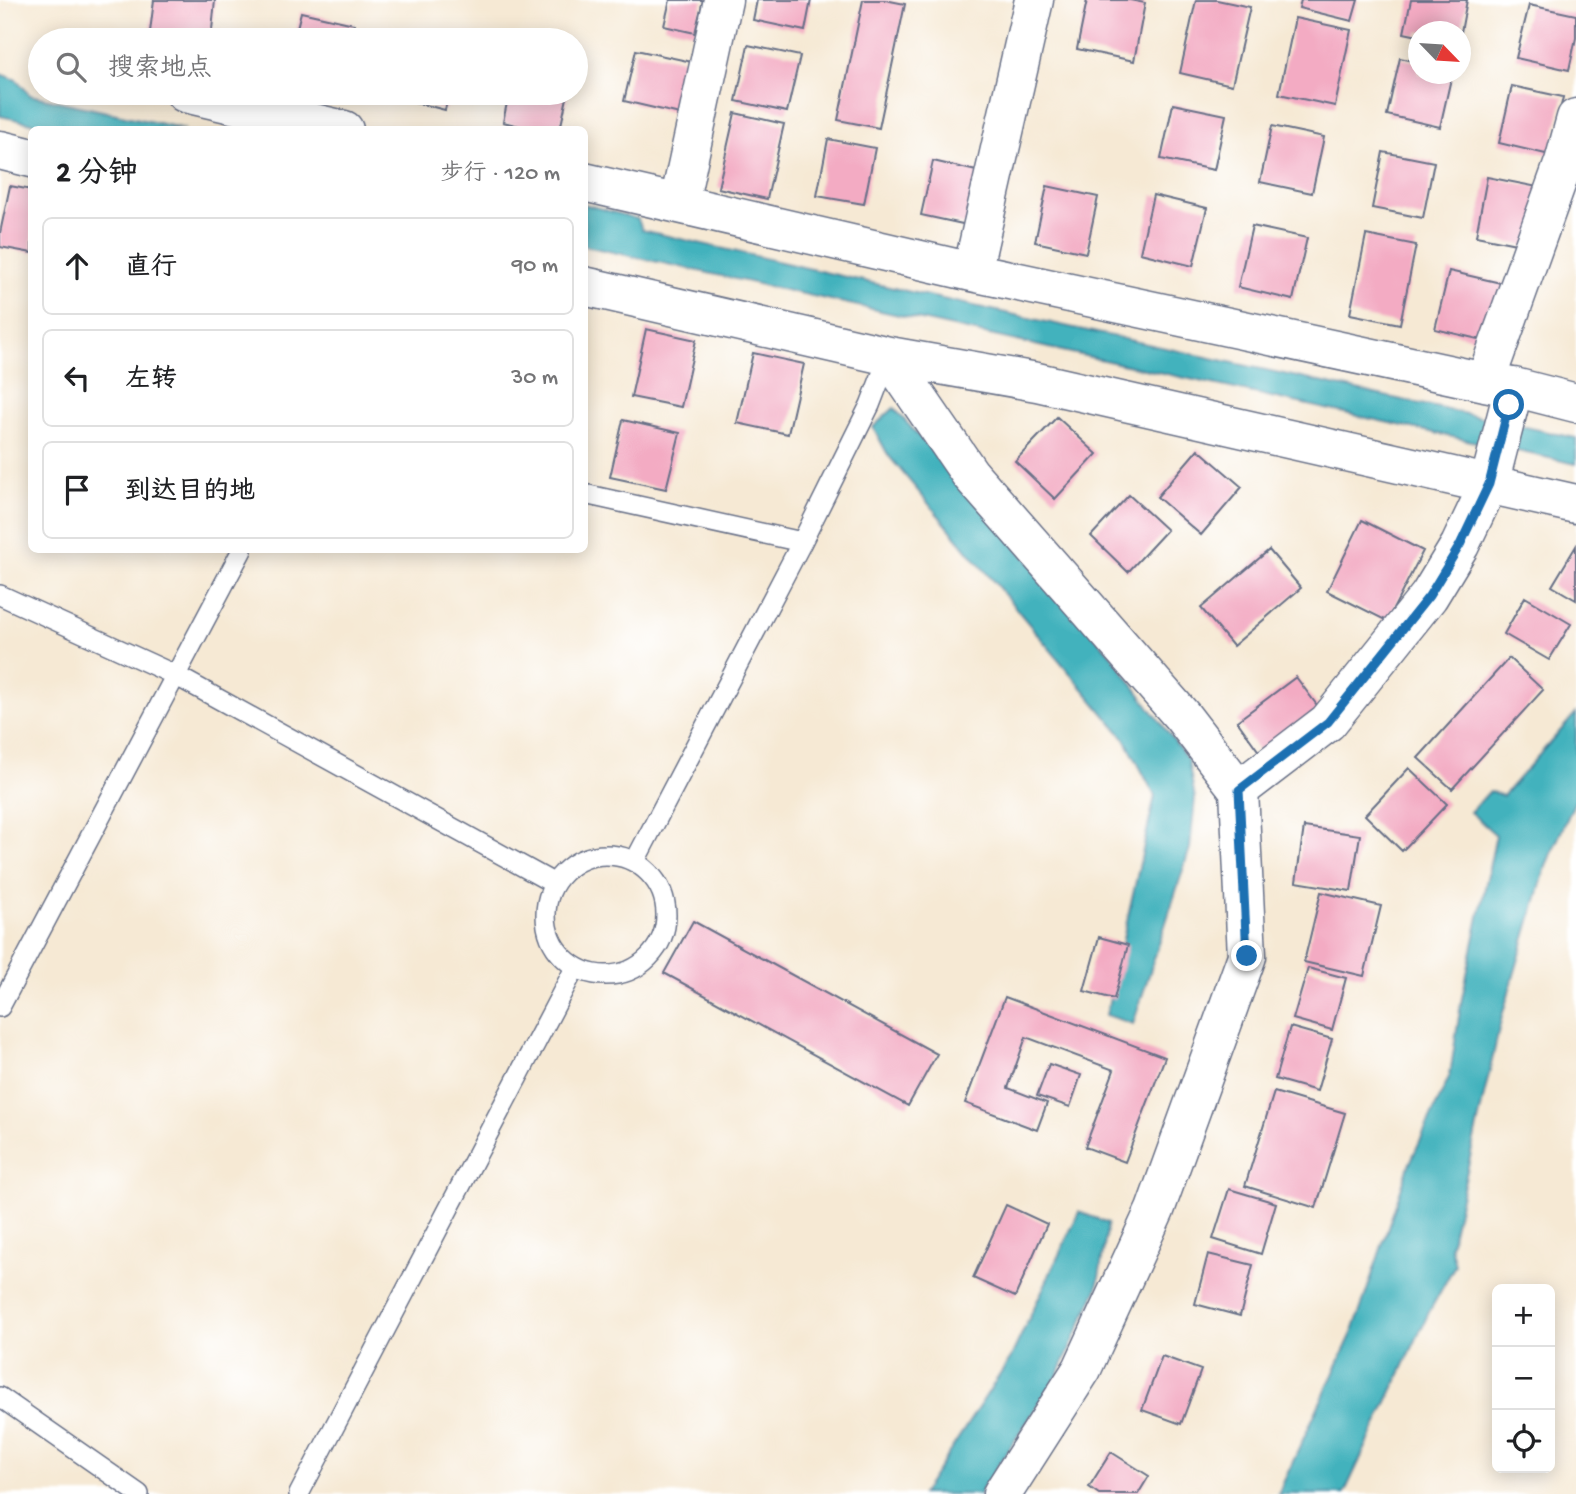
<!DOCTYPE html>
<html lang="zh">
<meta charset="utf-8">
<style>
:root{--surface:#fff;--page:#f2f2f2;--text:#202124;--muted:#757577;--line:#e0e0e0}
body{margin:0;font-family:"Gochi Hand","LXGW WenKai TC",sans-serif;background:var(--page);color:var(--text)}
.controls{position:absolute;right:21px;bottom:21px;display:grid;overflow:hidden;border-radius:10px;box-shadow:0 4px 18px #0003}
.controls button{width:63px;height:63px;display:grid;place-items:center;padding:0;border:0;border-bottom:2px solid var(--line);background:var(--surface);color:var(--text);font:35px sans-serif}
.compass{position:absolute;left:1408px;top:21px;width:63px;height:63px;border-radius:50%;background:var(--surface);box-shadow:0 4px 18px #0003;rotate:115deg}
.stop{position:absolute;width:21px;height:21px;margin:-16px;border:5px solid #1f6fb2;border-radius:50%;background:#fff}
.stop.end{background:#1f6fb2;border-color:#fff;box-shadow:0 2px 7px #0008}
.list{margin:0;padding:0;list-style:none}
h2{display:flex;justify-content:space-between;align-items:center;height:91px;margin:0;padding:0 28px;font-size:30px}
h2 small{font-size:23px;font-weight:400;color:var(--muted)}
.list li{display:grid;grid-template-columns:46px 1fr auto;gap:21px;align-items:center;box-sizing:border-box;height:98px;margin:0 14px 14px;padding:0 14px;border:2px solid var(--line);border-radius:10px}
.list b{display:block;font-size:26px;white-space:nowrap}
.list em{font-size:23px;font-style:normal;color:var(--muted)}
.icon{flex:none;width:38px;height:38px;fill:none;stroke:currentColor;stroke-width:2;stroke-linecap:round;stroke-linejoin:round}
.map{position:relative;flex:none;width:1576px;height:1494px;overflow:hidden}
.search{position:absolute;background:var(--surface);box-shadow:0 4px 18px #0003;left:28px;top:28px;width:560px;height:77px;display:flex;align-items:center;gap:18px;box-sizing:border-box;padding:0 24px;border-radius:38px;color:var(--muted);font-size:26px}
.panel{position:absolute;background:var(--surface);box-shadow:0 4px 18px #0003;left:28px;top:126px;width:560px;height:427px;border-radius:10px}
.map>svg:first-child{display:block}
.water{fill:#43b2bd;stroke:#2f708e;stroke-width:2}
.building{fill:#f3abc3}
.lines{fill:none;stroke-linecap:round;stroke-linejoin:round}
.lane-casing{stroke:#687087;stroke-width:22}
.street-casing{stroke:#687087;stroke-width:41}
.lane{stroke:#fff;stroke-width:19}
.street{stroke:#fff;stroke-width:38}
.route{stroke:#1f6fb2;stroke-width:9}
</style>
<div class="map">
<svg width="1576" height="1494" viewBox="0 0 1576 1494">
<rect width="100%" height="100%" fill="#fff"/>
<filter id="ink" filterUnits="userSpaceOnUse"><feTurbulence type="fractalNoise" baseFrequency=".0143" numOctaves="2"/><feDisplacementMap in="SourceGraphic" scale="14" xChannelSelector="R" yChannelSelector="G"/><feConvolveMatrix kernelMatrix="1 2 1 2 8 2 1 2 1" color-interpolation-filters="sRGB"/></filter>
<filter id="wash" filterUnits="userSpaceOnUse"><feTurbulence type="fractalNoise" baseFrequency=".00686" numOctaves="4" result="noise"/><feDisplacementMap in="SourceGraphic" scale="28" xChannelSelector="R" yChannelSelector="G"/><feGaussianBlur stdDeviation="1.57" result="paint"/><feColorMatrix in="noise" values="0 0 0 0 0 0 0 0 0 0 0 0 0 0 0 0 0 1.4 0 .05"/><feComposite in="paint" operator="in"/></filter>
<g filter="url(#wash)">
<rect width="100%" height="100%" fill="#f6e9d4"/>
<!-- water -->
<path class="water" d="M0,74L17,80L30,95L185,129H59L0,116Z
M584,204L638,219L642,230L924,295L1576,438V464L585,246Z
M894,408L1113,657L1188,760L1195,798L1190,848L1133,1024L1106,1015L1155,796L1125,739L888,455L873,427Z
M1576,713V799L1547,863L1502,1016L1450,1246L1455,1265L1429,1312L1344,1494H1278L1354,1329L1409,1165L1450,1075L1461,1003L1496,835L1470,812L1490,791L1503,796Z
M1079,1212L1108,1223L1097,1289L1057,1377L979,1494H922L1010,1359Z"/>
<g id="blocks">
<!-- building -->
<path class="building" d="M154,0H215L211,40H149Z
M670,0H703L695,33L664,26Z
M757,0H811L805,31L753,20Z
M863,0H885L905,4L879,128L838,120Z
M1087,0H1130L1145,3L1134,61L1077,49Z
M1196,0H1217L1250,7L1232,85L1180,73Z
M1301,0H1358L1352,21L1299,8Z
M1411,0H1467L1461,32H1418V36L1404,33Z
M1529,5L1576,15V38L1569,70L1516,58Z
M301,12L354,24L350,40H294Z
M1295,18L1351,30L1335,106L1279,94Z
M748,45L800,56L787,112L736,101Z
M636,50L692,62L680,114L624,101Z
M1400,58L1418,62V74H1452L1440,127L1387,115Z
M1512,86L1563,97L1550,155L1499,143Z
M396,93H449L445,110L395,97Z
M509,93H568L560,130H536L503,122Z
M1173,104L1226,115L1214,170L1161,159Z
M735,113L784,124L767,199L718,188Z
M1272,126L1324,137L1312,193L1260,182Z
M828,139L875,148L864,204L817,196Z
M1383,152L1434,162L1423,218L1372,208Z
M933,161L985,173L972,226L921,215Z
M1487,177L1543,188L1531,247L1476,236Z
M10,186L32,190V253L0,247V233Z
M1047,186L1098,197L1086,253L1035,242Z
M1153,195L1207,208L1193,266L1140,253Z
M1252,226L1307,238L1293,300L1238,287Z
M1366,235L1416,245L1400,324L1350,314Z
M1449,271L1505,284L1491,342L1435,329Z
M646,329L696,340L681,407L631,397Z
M753,353L804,364L788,434L737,423Z
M1057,417L1097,454L1055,499L1015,461Z
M623,420L680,433L666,489L610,477Z
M1198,449L1242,487L1201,535L1157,497Z
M1129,495L1167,530L1128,572L1091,536Z
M1362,520L1423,551L1387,621L1327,591Z
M1576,546V600L1552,586Z
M1269,550L1301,588L1233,646L1201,608Z
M1525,597L1571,624L1549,660L1504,634Z
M1509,658L1543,690L1452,789L1418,758Z
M1296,677L1325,716L1265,760L1237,721Z
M1409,768L1447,804L1402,851L1365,815Z
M1304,827L1360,835L1351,891L1296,882Z
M1321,892L1381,906L1364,976L1304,962Z
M693,921L937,1054L908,1106L664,973Z
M1099,937L1128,945L1114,999L1084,991Z
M1308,968L1346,978L1332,1030L1293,1019Z
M1005,997L1165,1057L1125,1162L1085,1147L1114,1070L1026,1037L1008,1088L1047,1103L1037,1130L965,1103Z
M1290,1027L1332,1039L1317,1091L1275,1079Z
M1049,1064L1081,1075L1070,1107L1037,1096Z
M1274,1092L1345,1113L1316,1208L1245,1186Z
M1229,1189L1276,1203L1261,1254L1213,1239Z
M1006,1205L1047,1224L1015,1297L973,1278Z
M1208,1254L1253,1265L1240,1316L1195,1304Z
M1162,1356L1201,1370L1181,1424L1142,1410Z
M1111,1452L1149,1476L1138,1494H1099L1089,1487Z"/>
</g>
</g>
<g filter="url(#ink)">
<use href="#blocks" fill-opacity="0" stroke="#687087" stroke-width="2"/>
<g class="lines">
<defs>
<path id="lane" d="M584,494L802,542
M0,595L175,675L553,883
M546 915a60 60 0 1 1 120 0a60 60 0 1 1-120 0Z
M635,861L802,542L870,405L889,356
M0,1007L242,550
M0,1397L139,1494
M299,1494L575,968"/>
<path id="street" d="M185,93L344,130
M0,150L32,158
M584,182L972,272L1485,382
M679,203L723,0
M972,272L1034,0
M584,286L889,356L1037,382L1576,504
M889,356L970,474L1182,716L1239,790L1328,722L1429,596L1460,545L1489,484L1514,387L1576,403
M1511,387L1485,382L1564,162L1576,118
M1002,1494L1082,1369L1155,1210L1247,956L1239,790"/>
</defs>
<!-- lane casing -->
<use href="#lane" class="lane-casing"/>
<!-- street casing -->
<use href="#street" class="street-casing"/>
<!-- lane -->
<use href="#lane" class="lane"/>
<!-- street -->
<use href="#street" class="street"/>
</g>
</g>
<g class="lines" filter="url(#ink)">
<!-- route -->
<path class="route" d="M1247,956L1239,790L1328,722L1429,596L1460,545L1489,484L1509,405"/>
</g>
</svg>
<div class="controls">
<button>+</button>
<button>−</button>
<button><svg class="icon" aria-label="locate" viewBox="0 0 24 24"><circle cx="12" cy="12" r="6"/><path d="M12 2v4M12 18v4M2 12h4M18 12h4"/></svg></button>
</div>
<svg class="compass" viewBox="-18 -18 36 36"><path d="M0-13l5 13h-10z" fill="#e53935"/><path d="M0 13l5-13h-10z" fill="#757577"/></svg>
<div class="stop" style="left:1509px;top:405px"></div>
<div class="stop end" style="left:1247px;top:956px"></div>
<div class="search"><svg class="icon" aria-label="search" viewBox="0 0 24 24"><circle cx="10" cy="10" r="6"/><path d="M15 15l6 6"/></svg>搜索地点</div>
<section class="panel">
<h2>2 分钟<small>步行 · 120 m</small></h2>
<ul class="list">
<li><svg class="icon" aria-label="ahead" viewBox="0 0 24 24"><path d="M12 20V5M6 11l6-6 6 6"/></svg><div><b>直行</b></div><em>90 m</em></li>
<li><svg class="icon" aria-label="left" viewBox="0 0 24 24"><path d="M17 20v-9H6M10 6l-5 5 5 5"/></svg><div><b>左转</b></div><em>30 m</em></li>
<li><svg class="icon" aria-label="arrive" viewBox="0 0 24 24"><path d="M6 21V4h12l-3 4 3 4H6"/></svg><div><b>到达目的地</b></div></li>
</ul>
</section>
</div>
